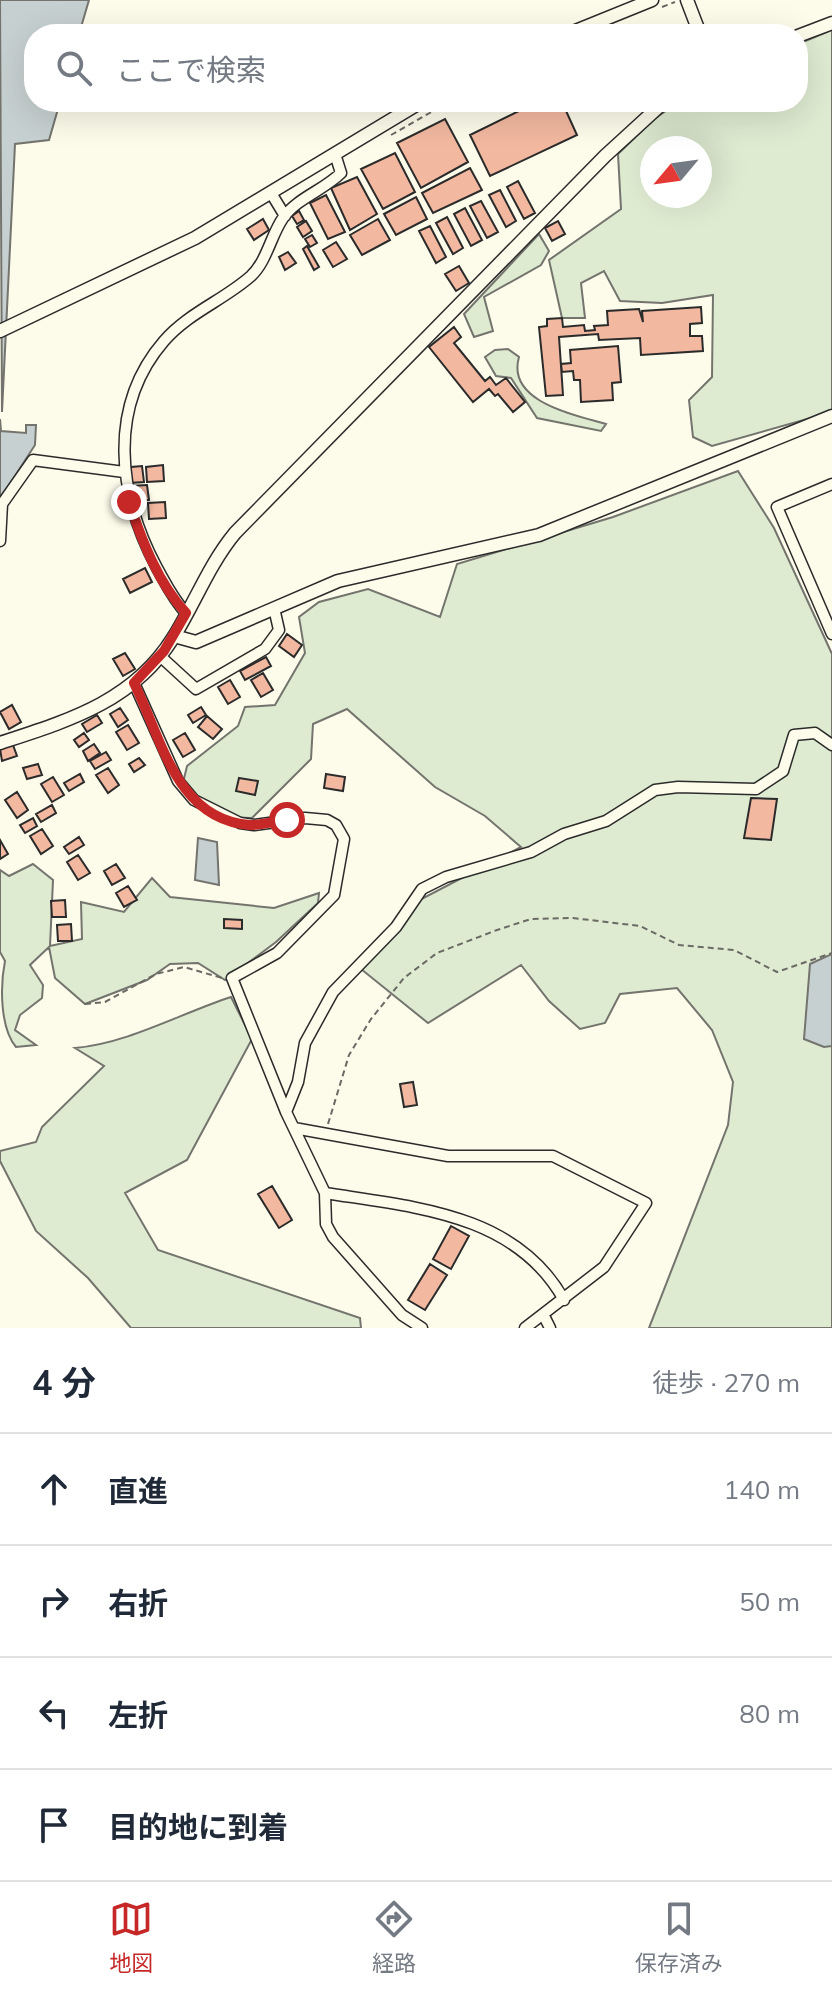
<!DOCTYPE html>
<html lang="ja">
<meta charset="utf-8">
<style>
:root{--surface:#fff;--page:#f2f2f3;--text:#1f2937;--muted:#747a83;--line:#e0e1e3;--accent:#c62828}
body{margin:0;font-family:Mulish,"Noto Sans JP",sans-serif;background:var(--page);color:var(--text)}
.compass{position:absolute;left:640px;top:136px;width:72px;height:72px;border-radius:50%;background:var(--surface);box-shadow:0 8px 32px #0002;rotate:241deg}
.stop{position:absolute;width:24px;height:24px;margin:-18px;border:6px solid #c62828;border-radius:50%;background:#fff}
.stop.end{background:#c62828;border-color:#fff;box-shadow:0 2px 8px #0008}
.list{margin:0;padding:0;list-style:none}
h2{display:flex;justify-content:space-between;align-items:center;height:104px;margin:0;padding:0 32px;font-size:34px}
h2 small{font-size:26px;font-weight:400;color:var(--muted)}
.list li{display:grid;grid-template-columns:52px 1fr auto;gap:24px;align-items:center;box-sizing:border-box;height:112px;padding:0 32px;border-top:2px solid var(--line)}
.list b{display:block;font-size:30px;white-space:nowrap}
.list em{font-size:26px;font-style:normal;color:var(--muted)}
.icon{flex:none;width:44px;height:44px;fill:none;stroke:currentColor;stroke-width:2;stroke-linecap:round;stroke-linejoin:round}
.map{position:relative;flex:none;width:832px;height:1328px;overflow:hidden}
.search{position:absolute;background:var(--surface);box-shadow:0 8px 32px #0002;left:24px;right:24px;top:24px;height:88px;display:flex;align-items:center;gap:20px;box-sizing:border-box;padding:0 28px;border-radius:32px;color:var(--muted);font-size:30px}
.sheet{height:552px;background:var(--surface)}
nav{display:flex;justify-content:space-around;align-items:center;box-sizing:border-box;height:112px;border-top:2px solid var(--line);background:var(--surface);font-size:22px;color:var(--muted)}
nav a{display:grid;justify-items:center;gap:4px}
nav .on{color:var(--accent)}
.map>svg:first-child{display:block}
.green{fill:#deebd1;stroke:#74746e;stroke-width:2;fill-rule:evenodd}
.water{fill:#c7d0d0;stroke:#74746e;stroke-width:2}
.building{fill:#f2b8a0;stroke:#2b2b2b;stroke-width:2}
.lines{fill:none;stroke-linecap:round;stroke-linejoin:round}
.minor-casing{stroke:#2b2b2b;stroke-width:13}
.tertiary-casing{stroke:#2b2b2b;stroke-width:15}
.path{stroke:#6a6964;stroke-width:2;stroke-dasharray:6 4;stroke-linecap:butt}
.minor{stroke:#fdfbea;stroke-width:10}
.tertiary{stroke:#fdfbea;stroke-width:12}
.route{stroke:#c62828;stroke-width:10}
</style>
<div class="map">
<svg width="832" height="1328" viewBox="0 0 832 1328">
<rect width="100%" height="100%" fill="#fdfbea"/>
<!-- green -->
<path class="green" d="M832,30V412L712,446L693,437L689,400L712,377L713,295L662,303L620,301L604,271L581,283L585,318H562L549,260L621,209L618,154L654,119L679,102H798V44ZM652,148H700V196H652Z
M539,234L549,251L541,265L484,297L493,331L474,337L464,314Z
M508,349L519,357C506,402 575,415 606,424L601,431L537,418L511,378L496,376L485,357L495,350Z
M738,471L774,528L832,654V1328H649L728,1125L733,1082L712,1030L677,988L620,994L605,1023L580,1029L549,1001L521,965L428,1023L356,965L410,905L521,847L485,816L435,787L347,709L313,724L311,759L252,818L218,817L183,783L187,766L238,726L245,707L275,705L305,653L299,617L319,602L368,589L440,617L457,564L613,517Z
M33,864L53,880L50,946L82,939L81,902L124,912L152,878L170,897L274,908L319,893L318,903L276,942L225,980L198,963L170,964L147,980L85,1004L55,978L49,947L30,965L43,985L42,998L20,1015L15,1030L36,1045L16,1047C0,1028 0,986 5,961L0,952V870L9,876Z
M231,997L252,1039L187,1160L125,1193L158,1250L360,1318L361,1328H131L88,1278L36,1231L0,1161V1151L36,1142L42,1127L104,1066L75,1048C129,1043 179,1014 231,997Z"/>
<!-- water -->
<path class="water" d="M0,0H89L79,34H34V102H60L49,140L15,144L2,412Z
M0,419L1,431L26,433V425H36L35,445L0,499Z
M198,838L217,842L219,885L195,880Z
M832,954V1046L824,1047L804,1039L810,964Z"/>
<!-- building -->
<path class="building" d="M537,102H562L577,135L490,176L470,135Z
M445,119L468,162L421,188L397,143Z
M395,153L415,192L383,209L361,169Z
M470,168L482,190L433,213L422,193Z
M357,177L377,214L350,230L331,188Z
M518,181L535,213L524,219L507,187Z
M500,190L516,221L506,227L489,195Z
M326,195L345,232L328,239L310,203Z
M416,197L427,219L396,235L384,214Z
M481,201L498,232L487,238L470,206Z
M465,208L482,240L471,246L454,214Z
M299,211L304,220L297,224L292,216Z
M447,217L463,248L453,254L436,223Z
M263,219L269,230L254,240L247,229Z
M378,219L390,240L362,255L350,235Z
M306,221L312,231L303,237L297,227Z
M558,221L565,234L552,241L545,228Z
M430,226L446,257L436,263L419,231Z
M312,235L317,243L310,247L305,239Z
M336,242L347,259L333,267L323,250Z
M307,246L319,267L314,270L303,249Z
M288,252L296,263L285,270L279,257Z
M459,266L469,283L456,291L445,274Z
M701,307L702,323L690,324V336H702L703,351L641,355L640,338L599,340L598,334L559,337L563,395L546,396L539,327L547,326V319L562,318L563,327L584,325L585,331L595,330L594,326L608,325L607,311L639,309L643,322L642,311Z
M454,327L461,337L454,343L485,381L490,377L496,385L506,378L525,402L513,412L498,394L495,396L489,389L473,402L429,347Z
M618,346L621,382L612,383L613,400L581,402L580,380H574L573,371L562,372L561,364L571,363L570,350Z
M163,465L164,481L147,482L146,467Z
M142,466L144,482L130,483L131,467Z
M147,485L149,500L132,502L130,486Z
M165,502L166,518L149,519L148,503Z
M145,568L152,582L130,593L123,579Z
M287,634L302,645L294,657L279,646Z
M125,653L135,669L123,676L113,659Z
M266,657L271,666L245,680L240,671Z
M263,673L273,690L261,697L251,680Z
M230,680L240,697L228,704L218,687Z
M12,705L21,722L9,729L0,712Z
M201,707L206,715L193,723L188,715Z
M120,708L128,720L118,727L110,714Z
M97,715L102,723L87,732L82,724Z
M207,716L222,729L213,739L198,727Z
M128,725L139,743L127,750L116,732Z
M84,733L89,740L79,747L74,740Z
M185,733L195,750L183,757L173,740Z
M94,744L100,753L88,761L83,751Z
M13,745L17,756L2,761L0,749Z
M106,752L111,760L95,769L90,761Z
M139,758L145,765L134,772L129,764Z
M38,764L42,775L27,779L23,768Z
M108,768L119,785L108,793L96,775Z
M80,774L84,782L69,791L64,783Z
M326,774L345,777L343,791L324,788Z
M53,777L64,795L52,802L41,784Z
M239,778L258,781L255,795L236,791Z
M17,792L28,810L17,818L5,800Z
M751,798L777,799L771,840L744,838Z
M52,805L56,813L41,822L36,814Z
M33,818L37,826L25,833L20,825Z
M42,829L53,846L41,854L30,836Z
M79,837L84,845L69,854L64,847Z
M0,840L8,854L0,859Z
M78,855L90,873L78,880L67,862Z
M116,864L125,878L112,885L104,871Z
M128,886L137,900L124,907L116,893Z
M65,900L66,917H52L51,901Z
M224,919L242,920V929L224,928Z
M71,924L72,941H58L57,925Z
M413,1082L417,1105L404,1107L400,1084Z
M272,1186L292,1220L279,1228L258,1194Z
M451,1226L469,1236L451,1269L433,1259Z
M430,1264L447,1275L425,1310L408,1300Z"/>
<g class="lines">
<defs>
<path id="minor" d="M271,193L285,216
M832,484L777,507L832,634
M0,541L2,504L33,460L124,472
M186,613C173,599 166,584 157,568C118,495 107,407 164,341C188,313 224,300 251,276C267,261 271,235 283,218C297,198 324,190 341,173L335,154
M160,656L196,689L265,649L279,630L274,608
M134,683L178,781L194,800L240,823L254,825L305,818L327,820L336,825L344,839L334,895L277,953L232,978L286,1112L325,1193L326,1224L333,1237L402,1315L422,1328
M286,1112L298,1082L305,1043L333,992L396,927L422,889L446,877L531,852L564,834L606,821L655,790L678,787L756,789L783,771L794,735L815,733L832,745
M294,1128L448,1156H553L646,1203L604,1267L525,1328
M325,1193C413,1207 516,1213 564,1300
M544,1316L550,1328"/>
<path id="tertiary" d="M687,0L700,34
M568,34L652,0
M798,36L832,23
M0,331L195,238L421,102
M174,636L196,642L338,581L539,535L832,416
M0,743C67,721 133,702 173,638C195,603 208,566 235,533L605,156L664,102"/>
</defs>
<!-- minor casing -->
<use href="#minor" class="minor-casing"/>
<!-- tertiary casing -->
<use href="#tertiary" class="tertiary-casing"/>
<!-- path -->
<path class="path" d="M662,7L675,2
M545,34L558,28
M391,135L449,102
M85,1004L105,1002L156,974L184,967L222,978
M328,1124L349,1055L371,1019L404,978L437,953L497,930L531,919L573,918L640,926L679,945L734,950L777,972L832,953"/>
<!-- minor -->
<use href="#minor" class="minor"/>
<!-- tertiary -->
<use href="#tertiary" class="tertiary"/>
</g>
<g class="lines">
<!-- route -->
<path class="route" d="M129,502C142,541 158,583 186,613L164,651L134,683C161,737 176,820 250,825C262,825 275,821 287,820"/>
</g>
</svg>
<svg class="compass" viewBox="-18 -18 36 36"><path d="M0-13l5 13h-10z" fill="#e53935"/><path d="M0 13l5-13h-10z" fill="#747a83"/></svg>
<div class="stop" style="left:287px;top:820px"></div>
<div class="stop end" style="left:129px;top:502px"></div>
<div class="search"><svg class="icon" aria-label="search" viewBox="0 0 24 24"><circle cx="10" cy="10" r="6"/><path d="M15 15l6 6"/></svg>ここで検索</div>
</div>
<section class="sheet">
<h2>4 分<small>徒歩 · 270 m</small></h2>
<ul class="list">
<li><svg class="icon" aria-label="ahead" viewBox="0 0 24 24"><path d="M12 20V5M6 11l6-6 6 6"/></svg><div><b>直進</b></div><em>140 m</em></li>
<li><svg class="icon" aria-label="right" viewBox="0 0 24 24"><path d="M7 20v-9h11M14 6l5 5-5 5"/></svg><div><b>右折</b></div><em>50 m</em></li>
<li><svg class="icon" aria-label="left" viewBox="0 0 24 24"><path d="M17 20v-9H6M10 6l-5 5 5 5"/></svg><div><b>左折</b></div><em>80 m</em></li>
<li><svg class="icon" aria-label="arrive" viewBox="0 0 24 24"><path d="M6 21V4h12l-3 4 3 4H6"/></svg><div><b>目的地に到着</b></div></li>
</ul>
</section>
<nav>
<a class="on"><svg class="icon" aria-label="map" viewBox="0 0 24 24"><path d="M3 6l6-2 6 2 6-2v14l-6 2-6-2-6 2zM9 4v14M15 6v14"/></svg>地図</a>
<a><svg class="icon" aria-label="directions" viewBox="0 0 24 24"><path d="M12 3l9 9-9 9-9-9zM9 14v-3h6M13 9l2 2-2 2"/></svg>経路</a>
<a><svg class="icon" aria-label="saved" viewBox="0 0 24 24"><path d="M7 4h10v16l-5-4-5 4z"/></svg>保存済み</a>
</nav>
